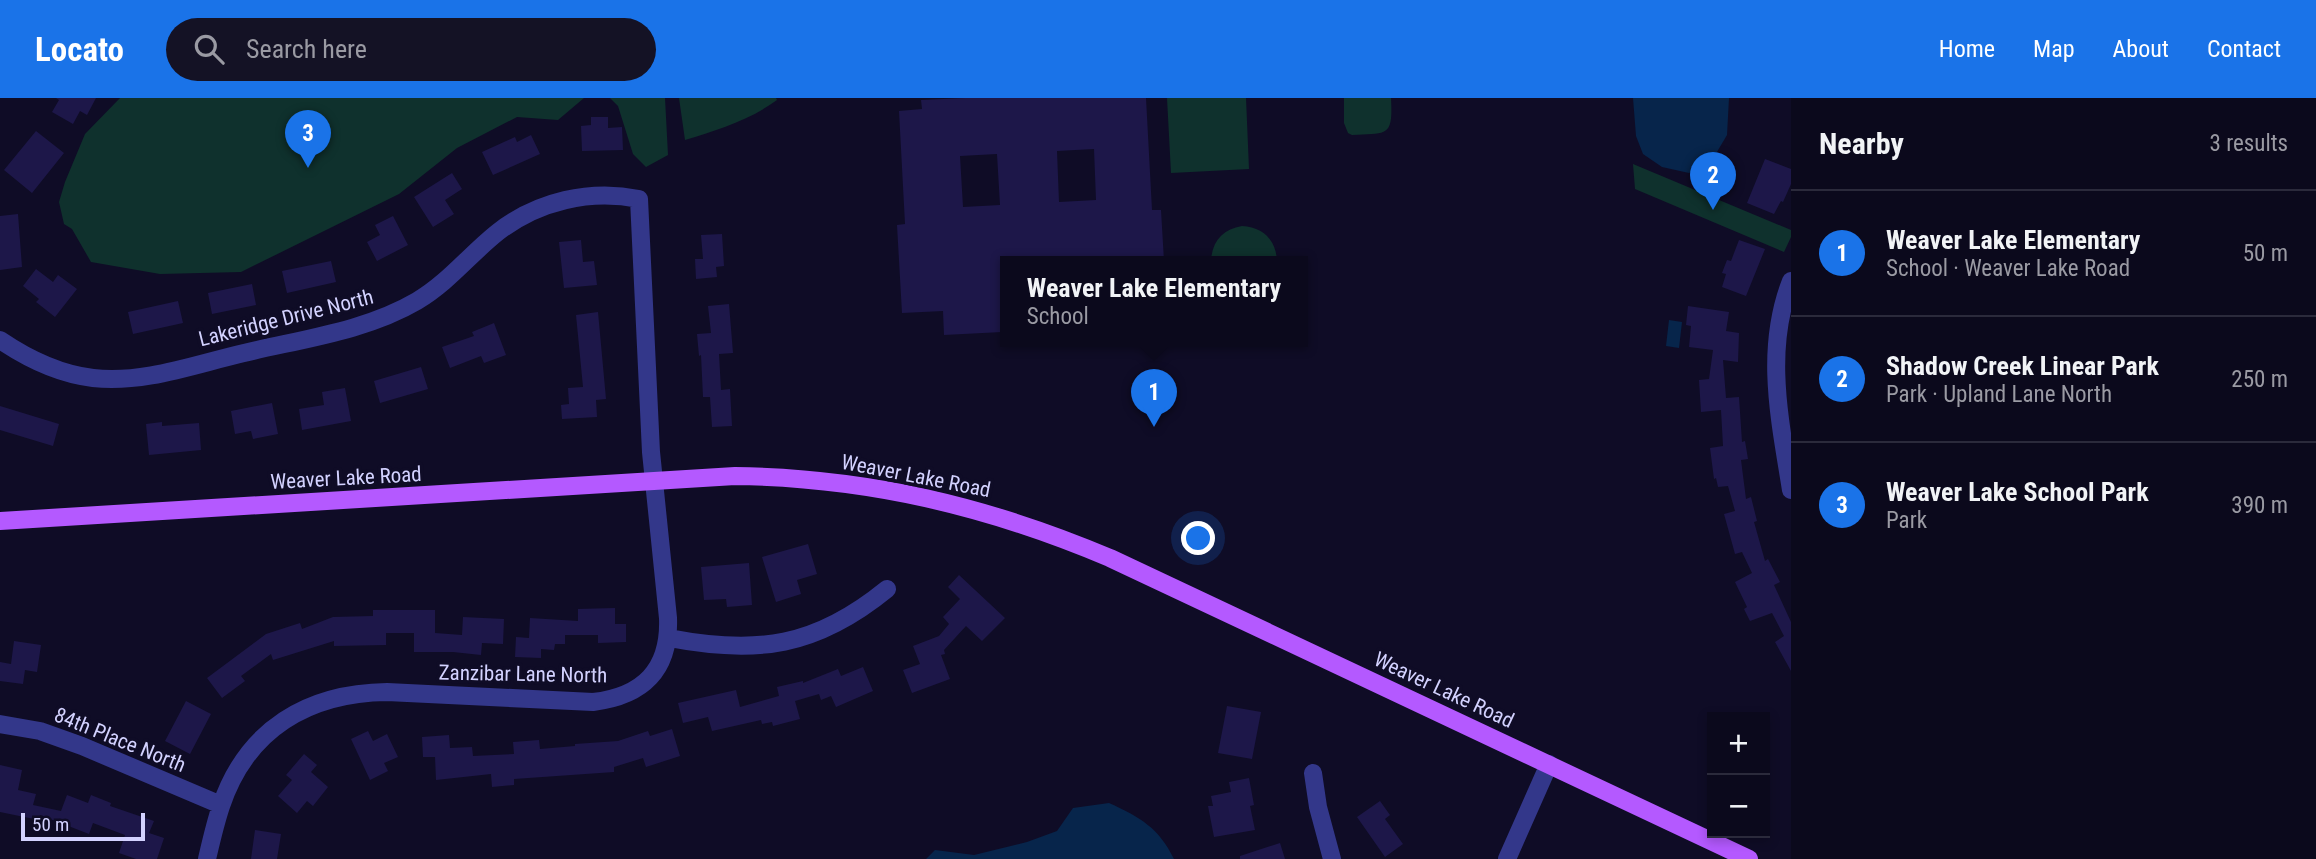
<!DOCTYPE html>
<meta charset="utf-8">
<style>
:root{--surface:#0b091c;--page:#141225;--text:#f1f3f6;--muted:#9a9aa3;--line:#2b2a3b;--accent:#1a73e8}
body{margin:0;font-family:"Roboto Condensed",sans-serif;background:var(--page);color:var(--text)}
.controls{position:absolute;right:21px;bottom:21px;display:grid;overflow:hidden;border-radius:0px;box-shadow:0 4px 10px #0003}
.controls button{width:63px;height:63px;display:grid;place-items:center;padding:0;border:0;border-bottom:2px solid var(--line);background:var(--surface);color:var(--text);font:35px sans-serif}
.scale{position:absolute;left:21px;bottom:18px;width:124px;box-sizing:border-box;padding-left:7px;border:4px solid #d3d2ff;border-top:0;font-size:19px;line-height:24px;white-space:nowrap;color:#d3d2ff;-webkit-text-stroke:5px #0f0c26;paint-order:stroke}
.you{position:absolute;left:1199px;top:441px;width:24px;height:24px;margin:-18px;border:5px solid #fff;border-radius:50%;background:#1a73e8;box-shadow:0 0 0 10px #1a73e833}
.badge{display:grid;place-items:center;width:46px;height:46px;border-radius:50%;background:var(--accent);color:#fff;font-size:23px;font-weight:700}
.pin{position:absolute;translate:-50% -58px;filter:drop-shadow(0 2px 4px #0008)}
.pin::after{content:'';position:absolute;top:37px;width:24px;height:21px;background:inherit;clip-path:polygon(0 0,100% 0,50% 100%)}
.popup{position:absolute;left:1000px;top:158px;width:308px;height:91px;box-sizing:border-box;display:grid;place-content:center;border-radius:0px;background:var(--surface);filter:drop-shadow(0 2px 5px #0005);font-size:23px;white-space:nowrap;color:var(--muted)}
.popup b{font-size:26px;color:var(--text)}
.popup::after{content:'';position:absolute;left:50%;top:100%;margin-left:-14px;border:14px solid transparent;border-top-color:var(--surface)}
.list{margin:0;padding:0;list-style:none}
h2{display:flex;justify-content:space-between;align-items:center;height:91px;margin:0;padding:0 28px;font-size:30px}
h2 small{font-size:23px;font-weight:400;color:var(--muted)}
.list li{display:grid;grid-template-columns:46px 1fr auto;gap:21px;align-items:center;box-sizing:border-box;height:126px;padding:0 28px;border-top:2px solid var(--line)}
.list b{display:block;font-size:26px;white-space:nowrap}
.list p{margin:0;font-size:23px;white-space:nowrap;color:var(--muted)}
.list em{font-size:23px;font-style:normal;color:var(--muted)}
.icon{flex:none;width:38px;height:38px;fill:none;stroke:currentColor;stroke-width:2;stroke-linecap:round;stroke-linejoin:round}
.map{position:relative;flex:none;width:1791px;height:761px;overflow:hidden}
header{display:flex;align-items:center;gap:42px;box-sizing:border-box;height:98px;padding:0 35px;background:var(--accent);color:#fff}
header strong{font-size:33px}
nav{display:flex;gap:38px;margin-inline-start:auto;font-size:24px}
.search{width:490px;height:63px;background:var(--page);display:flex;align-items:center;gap:18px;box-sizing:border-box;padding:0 24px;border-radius:38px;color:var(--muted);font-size:26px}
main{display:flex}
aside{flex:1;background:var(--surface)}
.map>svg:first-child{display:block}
.green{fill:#0f312d}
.water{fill:#07254b}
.building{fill:#1d1749;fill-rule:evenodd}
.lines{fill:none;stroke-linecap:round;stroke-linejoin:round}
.minor{stroke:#33378a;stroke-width:18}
.major{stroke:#b459ff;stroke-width:18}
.labels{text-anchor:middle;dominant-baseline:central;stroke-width:7;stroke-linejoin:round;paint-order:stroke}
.street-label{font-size:21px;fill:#d3d2ff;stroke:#0f0c26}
</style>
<header>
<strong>Locato</strong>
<div class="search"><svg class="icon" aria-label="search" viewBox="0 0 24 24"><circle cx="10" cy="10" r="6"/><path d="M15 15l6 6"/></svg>Search here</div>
<nav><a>Home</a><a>Map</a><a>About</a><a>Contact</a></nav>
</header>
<main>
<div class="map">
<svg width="1791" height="761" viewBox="0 0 1791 761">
<rect width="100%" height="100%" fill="#0f0c26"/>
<!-- green -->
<path class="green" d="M120,0H584L558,22L517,19L457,50L399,96L241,174L160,176L91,164L72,131L64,126L59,104L65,84L85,36Z
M610,0H665L668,57L646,69L633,56L618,8Z
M679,0H776L777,2C750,22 717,32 685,42Z
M1167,0H1246L1249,71L1171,75Z
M1344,0H1391C1393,39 1388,35 1352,37L1348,35L1344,25Z
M1633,66L1791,132V139L1784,154L1635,91Z
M1242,128C1263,129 1276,142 1277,163H1211C1212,143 1223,131 1242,128Z"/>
<!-- water -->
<path class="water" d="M1633,0H1729L1727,37L1711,64L1689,75L1662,69L1643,56L1636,38Z
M1669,222L1682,224L1679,250L1666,248Z
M1109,705C1140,719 1159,730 1174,761H926L935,752L974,757L1027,744L1057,733L1073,710Z"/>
<!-- building -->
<path class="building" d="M56,0H96L87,17L80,13L73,26L52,14L59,2Z
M965,0H1146L1152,112H1161L1164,163H1005V211H1001L1002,234L944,237L943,213L902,215L897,127L905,126L899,13L922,11L921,2ZM1094,51L1096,102L1059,104L1057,53ZM997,56L1000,107L963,109L960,58Z
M591,19H608V30L622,29L623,52L582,53L581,28L591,27Z
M36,33L64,55L32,95L4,72Z
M531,37L540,56L493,77L482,54L515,39L517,44Z
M1765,61L1791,71V86L1783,104L1781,103L1774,116L1747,105Z
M452,75L462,91L445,102L454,116L433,129L414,99Z
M18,116L22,169L0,172V118Z
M393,118L408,147L377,163L367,144L380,137L375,127Z
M722,136L724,168L716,169L717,179L696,181L695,161H703L701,137Z
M581,142L583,164L594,163L597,187L564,190L559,144Z
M1739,142L1765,151L1746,198L1722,189L1726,176L1722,175L1727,162L1731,163Z
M331,163L336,184L287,195L282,173Z
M36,171L53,184L58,177L77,191L55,219L36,204L39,201L23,188Z
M252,186L256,207L212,216L208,195Z
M178,203L183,225L133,236L128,214Z
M729,206L733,255L719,256L721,292L730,291L732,328L712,329L710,299H703L701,257L699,258L697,236L711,235L708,208Z
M1688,208L1729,214L1726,233L1739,235L1738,264L1723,262L1726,300L1739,299L1742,344L1745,343L1748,361L1741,362L1746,401L1751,399L1757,423L1754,424L1765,463L1768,461L1780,484L1774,487L1791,524V573L1775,544L1784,538L1772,515L1750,523L1744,511L1747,509L1735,484L1752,475L1742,454L1735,456L1724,416L1735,413L1728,388L1718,389L1716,380L1714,381L1710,350L1723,348L1721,312L1701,314L1699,282L1709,281L1713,252L1689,249L1691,228L1686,227Z
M598,214L606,301L596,302L597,319L562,321L561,307L569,306L568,290L583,289L576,217Z
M494,225L506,257L484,265L481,258L450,270L442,249L474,238L472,234Z
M421,269L428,291L380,305L374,283Z
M345,290L351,323L302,332L299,311L324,307L322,294Z
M272,305L278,336L253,341L251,333L235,336L231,313Z
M0,308L59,326L53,348L0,332Z
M162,324V328L199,325L201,352L149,357L146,326Z
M808,446L817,476L797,482L801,496L776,504L762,459Z
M749,465L752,507L727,509L726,501L704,502L701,469Z
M959,477L1005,520L982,543L966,528L944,552L945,556L941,557L950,581L912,595L903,572L920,566L913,548L939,538L949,526L943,519L960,501L948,489Z
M615,510V526H626V544L598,545V537H565V546H555L554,552L541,551V560L515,559L516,539L529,540L530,520L578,523V511Z
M373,512H435V535L462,537L463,519L504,521L503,546L482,545L481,557L453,554H414V535H386V547L334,548V543L273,562L271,556L241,578L245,583L222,600L207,580L266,536L300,525L302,531L333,519L373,518Z
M14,543L41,547L37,574L25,572L23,586L0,583V564L11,566Z
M863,569L873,593L836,609L831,598L821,602L819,596L795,603L800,621L773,628L772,624L762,626L761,622L712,633L708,619L683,625L678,605L736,592L740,609L779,598L777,589L803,583V585L838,571L841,578Z
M186,603L211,616L190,656L165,643Z
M1227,608L1261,614L1252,661L1218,655Z
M672,631L680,658L646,669L643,660L614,669V674L514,681V687L492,689L491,676L436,682L435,659H423L422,639L449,637L450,650L472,649L473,658L514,656L513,644L539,642L540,651L575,648V646L618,643L648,633L650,638Z
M368,633L373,643L387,636L398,659L384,665L388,673L370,682L351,641Z
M304,656L317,667L311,674L328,689L313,708L307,703L297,715L278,698L292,682L286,677Z
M0,667L22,672L18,692L36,696L33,707L61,713L67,697L88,705L91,697L111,705L110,708L154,723L149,735L164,740L157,761H136L119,755L125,737L93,725L89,736L40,717L39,722L0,714Z
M1249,680L1254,707L1250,708L1255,732L1214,739L1208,708H1213L1211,698L1231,694L1229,684Z
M1380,703L1390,717L1385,721L1403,746L1385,759L1357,719Z
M255,732L281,736L277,761H251Z
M1280,745L1285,761H1240V758Z"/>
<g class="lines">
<!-- minor -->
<path class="minor" d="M1791,183C1764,252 1780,322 1791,392
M0,242C28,261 58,276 93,280C143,286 196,266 244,255C302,241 366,233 417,203C449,184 470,156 498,134C538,103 590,91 639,101L651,354L668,520C670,572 643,598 593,604L387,594C308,595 247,631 221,708C215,726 211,744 207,761
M669,540C757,557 816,549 887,491
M0,626L40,633L82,648L221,707
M1313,675L1318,709L1332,761
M1507,761L1549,666"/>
<!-- major -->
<path class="major" d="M0,423L735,378C868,380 987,408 1110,460L1749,761"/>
</g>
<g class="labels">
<!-- street labels -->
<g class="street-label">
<text transform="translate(286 220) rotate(-14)">Lakeridge Drive North</text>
<text transform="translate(916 378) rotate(11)">Weaver Lake Road</text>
<text transform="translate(346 380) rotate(-3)">Weaver Lake Road</text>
<text transform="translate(523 576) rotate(1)">Zanzibar Lane North</text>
<text transform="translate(1444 592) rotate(25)">Weaver Lake Road</text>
<text transform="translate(120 642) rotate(22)">84th Place North</text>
</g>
</g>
</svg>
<div class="controls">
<button>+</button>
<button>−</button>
</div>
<div class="scale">50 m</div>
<div class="you"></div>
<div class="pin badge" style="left:1154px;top:329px">1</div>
<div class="popup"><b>Weaver Lake Elementary</b>School</div>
<div class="pin badge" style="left:1713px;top:112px">2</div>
<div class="pin badge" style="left:308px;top:70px">3</div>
</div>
<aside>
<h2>Nearby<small>3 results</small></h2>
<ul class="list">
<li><span class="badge">1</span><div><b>Weaver Lake Elementary</b><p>School · Weaver Lake Road</p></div><em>50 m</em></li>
<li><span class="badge">2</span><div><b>Shadow Creek Linear Park</b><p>Park · Upland Lane North</p></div><em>250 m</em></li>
<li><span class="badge">3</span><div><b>Weaver Lake School Park</b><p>Park</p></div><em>390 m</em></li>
</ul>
</aside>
</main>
